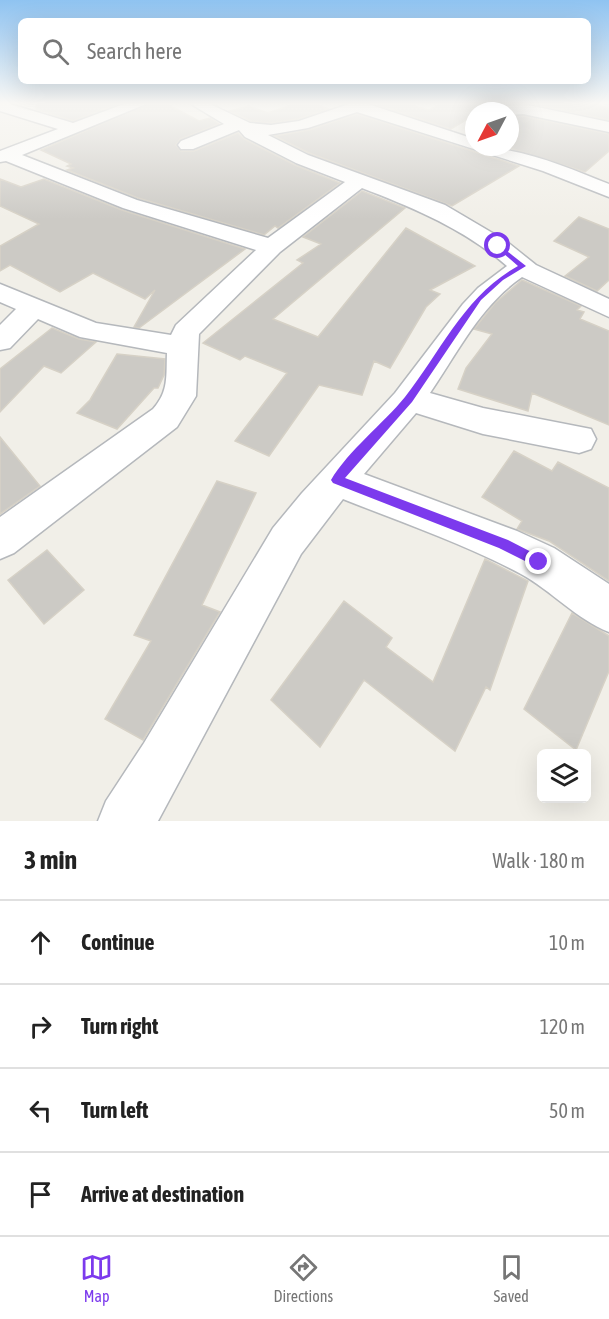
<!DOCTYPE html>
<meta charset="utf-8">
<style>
:root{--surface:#fff;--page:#f6f6f6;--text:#222;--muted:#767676;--line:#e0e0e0;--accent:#7c3aed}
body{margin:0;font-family:"Asap Condensed",sans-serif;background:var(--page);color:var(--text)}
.controls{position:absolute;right:18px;bottom:18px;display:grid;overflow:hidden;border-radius:9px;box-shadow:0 6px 24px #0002}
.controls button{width:54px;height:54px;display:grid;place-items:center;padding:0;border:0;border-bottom:2px solid var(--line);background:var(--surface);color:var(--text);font:30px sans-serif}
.compass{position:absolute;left:465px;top:102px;width:54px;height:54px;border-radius:50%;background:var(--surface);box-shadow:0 6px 24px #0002;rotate:229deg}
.stop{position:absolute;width:18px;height:18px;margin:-14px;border:4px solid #7c3aed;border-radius:50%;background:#fff}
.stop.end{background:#7c3aed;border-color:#fff;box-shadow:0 2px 6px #0008}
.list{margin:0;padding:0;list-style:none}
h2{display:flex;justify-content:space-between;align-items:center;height:78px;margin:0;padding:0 24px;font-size:26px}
h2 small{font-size:20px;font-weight:400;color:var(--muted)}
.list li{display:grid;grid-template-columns:39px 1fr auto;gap:18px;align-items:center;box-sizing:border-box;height:84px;padding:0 24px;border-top:2px solid var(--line)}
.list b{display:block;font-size:22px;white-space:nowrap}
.list em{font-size:20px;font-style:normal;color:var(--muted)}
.icon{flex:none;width:33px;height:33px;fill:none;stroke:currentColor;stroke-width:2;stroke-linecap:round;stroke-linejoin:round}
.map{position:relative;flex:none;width:609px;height:821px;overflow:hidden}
.search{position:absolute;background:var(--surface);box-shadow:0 6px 24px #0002;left:18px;right:18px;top:18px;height:66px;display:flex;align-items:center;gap:15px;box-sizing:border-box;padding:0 21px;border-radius:9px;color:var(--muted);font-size:22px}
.sheet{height:414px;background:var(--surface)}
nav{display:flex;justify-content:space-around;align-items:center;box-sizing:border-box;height:84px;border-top:2px solid var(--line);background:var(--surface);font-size:16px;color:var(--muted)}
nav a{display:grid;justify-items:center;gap:3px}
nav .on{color:var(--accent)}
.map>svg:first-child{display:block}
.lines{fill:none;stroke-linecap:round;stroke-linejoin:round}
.stream{fill:#aadaff;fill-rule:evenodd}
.building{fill:#cccac5;stroke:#d6d1c6;stroke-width:1.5}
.minor-casing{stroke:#b5b8bc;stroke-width:3}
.minor{fill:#fff;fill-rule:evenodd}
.route{fill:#7c3aed}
</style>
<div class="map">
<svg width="609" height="821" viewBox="0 0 609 821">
<rect width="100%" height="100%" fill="#f1efe8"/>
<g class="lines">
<!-- stream -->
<path class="stream" d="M604,104H608L609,108Z"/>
</g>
<!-- building -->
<path class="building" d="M36,104H117L73,121L36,109Z
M148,104H167L199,121L210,118L219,124L180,139L176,145L181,151H194L238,133L244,139L295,165L340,183L278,228L275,226L264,235L138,198L67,170L73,168L67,166L71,164L41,150Z
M294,104H315L329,109L298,119L271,123L251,121L230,111L248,106L268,113Z
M407,104L429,110L440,104H491L480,111H474V115L451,129L378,105Z
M535,104H595L609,108V120Z
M357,114L519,166L452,206L309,153L275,136L309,130Z
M523,116L609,134V151L585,172L510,148V117Z
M0,179L21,187L44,179L122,210L245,249L139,328L134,327L155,290L145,299L93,273L60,292L10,265L0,271V246L39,224L0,206Z
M362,191L405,208L273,319L318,337L406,228L475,266L430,290L440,294L426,307L390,368L374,361L362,395L319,385L269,456L235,441L287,373L245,356L240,360L203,343L303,263L297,260L321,244L303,237Z
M579,217L609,229V280L597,291L565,276L589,257L554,241Z
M522,280L581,306L577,310L584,312L580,319L609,331V425L532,393L528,411L458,389L466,368L492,334L474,329L495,303Z
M52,328L79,339L96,342L61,373L44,366L0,412V369Z
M117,354L165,359L164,375L158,388H154L117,429L77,413L90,400Z
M0,437L40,486L0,514Z
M514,451L552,471L558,462L609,488V581L549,541L517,529L522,521L482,497Z
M217,481L256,493L202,605L220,612L143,740L105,719L151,641L134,635Z
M47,550L84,590L44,624L8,580Z
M485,559L528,581L490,690L486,687L455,751L364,680L320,747L271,700L344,601L392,638L386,647L433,682Z
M572,613L609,636V671L576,750L524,709Z"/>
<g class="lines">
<defs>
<path id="minor" d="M0,104H10L73,123L124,104H146L22,155L137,200L268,238L345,182L296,163L245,137L239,130L193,149H181L178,145L181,141L224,124L191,104H210L250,123L271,125L299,121L349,104H368L474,139V147C521,147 566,167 609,184V197L543,171L357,112L308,128L268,135L308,155L445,205L506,241L536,265L609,299V317L522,277C480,306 458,352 430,393L483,408L591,429L596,439L591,449L579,453L483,434L416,413L364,474L517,531L554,548L609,584V632C576,619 552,591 521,574C465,544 403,523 343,499L301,554L158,821H98L106,801L144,743L273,528L302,493L395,393L463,304L478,288L507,266C464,229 414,208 362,188L280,252L199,334L196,396L177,427L14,553L0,559V517L153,409C169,391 166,376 167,353L80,337L38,319L10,348L0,350V325L16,309L0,302V284L96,323L171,335L176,325L256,250L123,208L6,161L0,162V151L58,129L0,111Z
M523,104L609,122V132L523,114L510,115V111H494L502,106Z"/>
</defs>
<!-- minor casing -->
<use href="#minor" class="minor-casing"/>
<!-- minor -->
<use href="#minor" class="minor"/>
</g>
<!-- sky -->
<linearGradient id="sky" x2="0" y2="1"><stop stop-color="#8fc3f1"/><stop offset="0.47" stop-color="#f9f8f5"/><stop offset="1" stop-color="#f9f8f5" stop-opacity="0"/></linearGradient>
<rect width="609" height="219" fill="url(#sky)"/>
<!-- route -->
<path class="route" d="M498,244L526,266L503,280L481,300L412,402L345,478L508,540L543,558L545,562L539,568L499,548L333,483L331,480C348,451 383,424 405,397C441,351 465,295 518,266L496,247Z"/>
</svg>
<div class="controls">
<button><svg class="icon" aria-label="layers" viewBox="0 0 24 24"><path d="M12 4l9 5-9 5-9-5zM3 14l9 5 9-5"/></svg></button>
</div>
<svg class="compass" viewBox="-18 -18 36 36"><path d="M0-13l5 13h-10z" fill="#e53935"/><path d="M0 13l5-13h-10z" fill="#767676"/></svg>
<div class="stop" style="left:498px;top:246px"></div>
<div class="stop end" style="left:539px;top:562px"></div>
<div class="search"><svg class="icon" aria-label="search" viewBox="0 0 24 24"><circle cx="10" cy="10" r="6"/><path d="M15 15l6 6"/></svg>Search here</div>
</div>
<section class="sheet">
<h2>3 min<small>Walk · 180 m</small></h2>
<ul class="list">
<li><svg class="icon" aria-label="ahead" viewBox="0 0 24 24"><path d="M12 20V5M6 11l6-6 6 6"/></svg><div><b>Continue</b></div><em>10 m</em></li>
<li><svg class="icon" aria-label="right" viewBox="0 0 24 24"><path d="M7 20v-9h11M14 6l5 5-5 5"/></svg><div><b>Turn right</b></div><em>120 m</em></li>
<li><svg class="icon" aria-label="left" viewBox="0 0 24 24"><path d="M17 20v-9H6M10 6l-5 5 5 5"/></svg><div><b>Turn left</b></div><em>50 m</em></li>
<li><svg class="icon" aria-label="arrive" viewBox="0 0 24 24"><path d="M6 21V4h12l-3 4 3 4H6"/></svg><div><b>Arrive at destination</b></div></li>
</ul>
</section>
<nav>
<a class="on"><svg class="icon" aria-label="map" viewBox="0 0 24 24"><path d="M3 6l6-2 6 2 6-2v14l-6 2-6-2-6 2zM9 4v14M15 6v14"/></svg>Map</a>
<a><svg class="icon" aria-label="directions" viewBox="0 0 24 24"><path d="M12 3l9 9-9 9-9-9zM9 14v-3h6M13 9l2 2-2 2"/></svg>Directions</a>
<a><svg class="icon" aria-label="saved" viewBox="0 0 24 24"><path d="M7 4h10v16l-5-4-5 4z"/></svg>Saved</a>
</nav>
